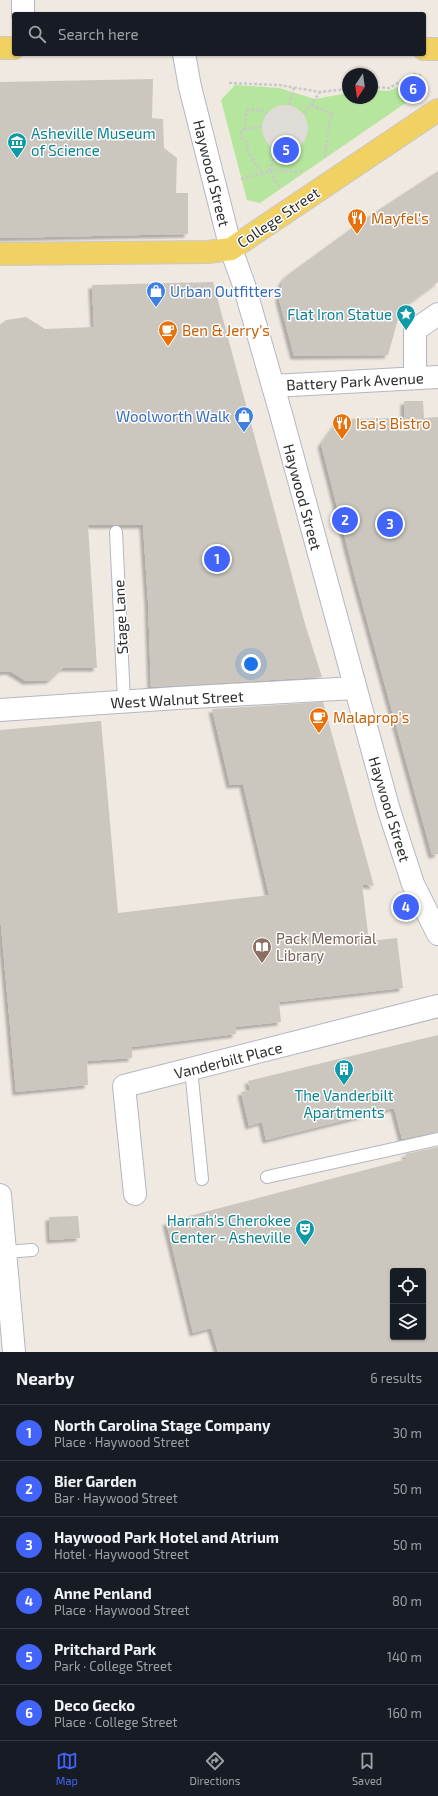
<!DOCTYPE html>
<meta charset="utf-8">
<style>
:root{--surface:#171b24;--page:#20242c;--text:#f1f3f6;--muted:#9ea1a6;--line:#363941;--accent:#4264fb}
body{margin:0;font-family:"Exo 2",sans-serif;background:var(--page);color:var(--text)}
.controls{position:absolute;right:12px;bottom:12px;display:grid;overflow:hidden;border-radius:4px;box-shadow:0 1px 3px #0004}
.controls button{width:36px;height:36px;display:grid;place-items:center;padding:0;border:0;border-bottom:1px solid var(--line);background:var(--surface);color:var(--text);font:20px sans-serif}
.compass{position:absolute;left:342px;top:68px;width:36px;height:36px;border-radius:50%;background:var(--surface);box-shadow:0 1px 3px #0004;rotate:193deg}
.you{position:absolute;left:251px;top:664px;width:14px;height:14px;margin:-10px;border:3px solid #fff;border-radius:50%;background:#1a73e8;box-shadow:0 0 0 6px #1a73e833}
.badge{display:grid;place-items:center;width:26px;height:26px;border-radius:50%;background:var(--accent);color:#fff;font-size:13px;font-weight:700}
.pin{position:absolute;translate:-50% -50%;border:2px solid #fff;box-shadow:0 1px 4px #0006}
.list{margin:0;padding:0;list-style:none}
h2{display:flex;justify-content:space-between;align-items:center;height:52px;margin:0;padding:0 16px;font-size:17px}
h2 small{font-size:13px;font-weight:400;color:var(--muted)}
.list li{display:grid;grid-template-columns:26px 1fr auto;gap:12px;align-items:center;box-sizing:border-box;height:56px;padding:0 16px;border-top:1px solid var(--line)}
.list b{display:block;font-size:15px;white-space:nowrap}
.list p{margin:0;font-size:13px;white-space:nowrap;color:var(--muted)}
.list em{font-size:13px;font-style:normal;color:var(--muted)}
.icon{flex:none;width:22px;height:22px;fill:none;stroke:currentColor;stroke-width:2;stroke-linecap:round;stroke-linejoin:round}
.map{position:relative;flex:none;width:438px;height:1352px;overflow:hidden}
.search{position:absolute;background:var(--surface);box-shadow:0 1px 3px #0004;left:12px;right:12px;top:12px;height:44px;display:flex;align-items:center;gap:10px;box-sizing:border-box;padding:0 14px;border-radius:4px;color:var(--muted);font-size:15px}
.sheet{height:388px;background:var(--surface)}
nav{display:flex;justify-content:space-around;align-items:center;box-sizing:border-box;height:56px;border-top:1px solid var(--line);background:var(--surface);font-size:11px;color:var(--muted)}
nav a{display:grid;justify-items:center;gap:2px}
nav .on{color:var(--accent)}
.map>svg:first-child{display:block}
.green{fill:#b6e59e}
.plaza{fill:#dfdcd8}
.building{fill:#cbc7bf;fill-rule:evenodd;filter:url(#shadow)}
.lines{fill:none;stroke-linecap:round;stroke-linejoin:round}
.service-casing{stroke:#b4b7c1;stroke-width:14}
.minor-casing{stroke:#b4b7c1;stroke-width:24}
.tertiary-casing{stroke:#b4b7c1;stroke-width:24}
.primary-casing{stroke:#c9c9c9;stroke-width:24}
.path{stroke:#c9c9c9;stroke-width:2.5;stroke-dasharray:3 2;stroke-linecap:butt}
.service{stroke:#fff;stroke-width:12}
.minor{stroke:#fff;stroke-width:22}
.tertiary{stroke:#fff;stroke-width:22}
.primary{stroke:#f2d163;stroke-width:22}
.labels{text-anchor:middle;dominant-baseline:central;stroke-width:3;stroke-linejoin:round;paint-order:stroke}
.culture-label{font-size:15px;fill:#0d838f;stroke:#fff;text-anchor:end}
.street-label{font-size:15px;fill:#2e2e2e;stroke:#fff}
.food-label{font-size:15px;fill:#c56008;stroke:#fff;text-anchor:start}
.shop-label{font-size:15px;fill:#366cbe;stroke:#fff;text-anchor:start}
.education-label{font-size:15px;fill:#785e54;stroke:#fff;text-anchor:start}
</style>
<div class="map">
<svg width="438" height="1352" viewBox="0 0 438 1352">
<defs>
<filter id="shadow"><feDropShadow dx="-3.5" dy="3.5" stdDeviation="1" flood-color="#0004"/></filter>
</defs>
<rect width="100%" height="100%" fill="#efe9e1"/>
<!-- green -->
<path class="green" d="M235,85L279,88L315,99L348,93V98H372V90L389,91L400,86L410,100L260,203L247,200L221,100Z"/>
<!-- plaza -->
<path class="plaza" d="M262 128a23 23 0 1 1 46 0a23 23 0 1 1-46 0Z"/>
<!-- building -->
<path class="building" d="M153,79L152,118L163,119L164,148L177,158L176,193H188V234L0,238V82Z
M438,171V282L401,309L388,355L294,356L279,299L282,282L286,276L363,220Z
M213,282L305,624L322,677L151,687L148,601L143,525H88L97,668H63L50,680L26,681L10,671L0,672V325L6,320L26,317L45,329L94,327L92,285Z
M404,401H423L424,418L438,417V854L432,855L356,581L321,444L339,419L404,418Z
M323,702L374,886L362,884L369,941L397,938L403,988L279,1002L281,1022L235,1027L236,1034L132,1047V1058L87,1061L88,1085L16,1092L0,915V730L101,721L118,913L269,895L243,784L230,785L212,709Z
M438,1035V1132L402,1139L394,1108L266,1140L262,1122L249,1126L241,1092L250,1090L248,1081Z
M438,1147V1352H218L211,1328L193,1333L166,1222L407,1159L405,1154ZM393,1271H423V1337H393Z
M78,1216L80,1238L50,1240L49,1217Z"/>
<g class="lines">
<defs>
<path id="service" d="M116,532L124,701
M191,1069L202,1179
M267,1177L438,1139
M5,1252L32,1250"/>
<path id="minor" d="M23,14V0
M415,377V330L438,314
M273,386L438,377
M0,710L177,698L355,688
M135,1194L124,1086L438,1006
M0,1195L14,1352"/>
<path id="tertiary" d="M184,54L190,87L231,249L244,285L281,414L388,807L413,884L438,934"/>
<path id="primary" d="M0,48H14
M424,49H438
M0,254L208,252L231,249L438,110"/>
</defs>
<!-- service casing -->
<use href="#service" class="service-casing"/>
<!-- minor casing -->
<use href="#minor" class="minor-casing"/>
<!-- tertiary casing -->
<use href="#tertiary" class="tertiary-casing"/>
<!-- primary casing -->
<use href="#primary" class="primary-casing"/>
<!-- path -->
<path class="path" d="M229,83L279,85L320,92L348,89
M372,87L389,88L414,74L422,76
M289,105L294,88
M311,105L333,114L329,123L325,157
M304,114L320,92
M244,129L262,127
M269,171L277,150
M271,171L280,189
M262,173L248,152L246,142L242,139L241,133L244,130L247,110H261L267,114
M241,179L275,170L293,172L303,171"/>
<!-- service -->
<use href="#service" class="service"/>
<!-- minor -->
<use href="#minor" class="minor"/>
<!-- tertiary -->
<use href="#tertiary" class="tertiary"/>
<!-- primary -->
<use href="#primary" class="primary"/>
</g>
<!-- icons -->
<defs>
<symbol id="museum-pin" viewBox="-11 -11 22 30"><path d="M0 17L-7.5 6A9.5 9.5 0 1 1 7.5 6Z" fill="#0f9aa8" stroke="#fff"/><path d="M0-6L6-3V-2H-6V-3ZM-5-1h2V3h-2ZM-1-1h2V3h-2ZM3-1h2V3H3ZM-6 4H6V6H-6Z" fill="#fff"/></symbol>
<symbol id="restaurant-pin" viewBox="-11 -11 22 30"><path d="M0 17L-7.5 6A9.5 9.5 0 1 1 7.5 6Z" fill="#e8710a" stroke="#fff"/><path d="M-5-6h1v4h1v-4h1v4h1v-4h1v5L-1.5 .5V6h-2V.5L-5-1ZM5-6V6H3V1.5H1.5Q1.5-4 5-6Z" fill="#fff"/></symbol>
<symbol id="shop-pin" viewBox="-11 -11 22 30"><path d="M0 17L-7.5 6A9.5 9.5 0 1 1 7.5 6Z" fill="#3f7fe0" stroke="#fff"/><path d="M-5-2.5h2.3a2.7 3.5 0 0 1 5.4 0H5L5.5 6h-11ZM-1.5-2.5h3a1.5 2.3 0 0 0-3 0Z" fill="#fff"/></symbol>
<symbol id="sight-pin" viewBox="-11 -11 22 30"><path d="M0 17L-7.5 6A9.5 9.5 0 1 1 7.5 6Z" fill="#0f9aa8" stroke="#fff"/><path d="M0-6L1.8-2.2L6-1.7L2.9 1.2L3.7 5.4L0 3.3L-3.7 5.4L-2.9 1.2L-6-1.7L-1.8-2.2Z" fill="#fff"/></symbol>
<symbol id="cafe-pin" viewBox="-11 -11 22 30"><path d="M0 17L-7.5 6A9.5 9.5 0 1 1 7.5 6Z" fill="#e8710a" stroke="#fff"/><path d="M-5.5-4.5H6V0H3Q3 3.5 0 3.5H-2.5Q-5.5 3.5-5.5 0ZM3-3.2v2h1.7v-2ZM-6 4.5H4V6H-6Z" fill="#fff"/></symbol>
<symbol id="library-pin" viewBox="-11 -11 22 30"><path d="M0 17L-7.5 6A9.5 9.5 0 1 1 7.5 6Z" fill="#8d6e63" stroke="#fff"/><path d="M-6-4Q-3-5.5-.7-3.5V5Q-3 3-6 4ZM6-4Q3-5.5 .7-3.5V5Q3 3 6 4Z" fill="#fff"/></symbol>
<symbol id="building-pin" viewBox="-11 -11 22 30"><path d="M0 17L-7.5 6A9.5 9.5 0 1 1 7.5 6Z" fill="#0f9aa8" stroke="#fff"/><path d="M-4-6H4V6H1V3H-1V6H-4ZM-2.5-4.3h1.7v1.8h-1.7ZM.8-4.3h1.7v1.8H.8ZM-2.5-1h1.7V.8h-1.7ZM.8-1h1.7V.8H.8Z" fill="#fff"/></symbol>
<symbol id="theatre-pin" viewBox="-11 -11 22 30"><path d="M0 17L-7.5 6A9.5 9.5 0 1 1 7.5 6Z" fill="#0f9aa8" stroke="#fff"/><path d="M-5-5.5Q0-4 5-5.5V0Q5 5 0 6Q-5 5-5 0ZM-3.3-2.5H-1v1.5H-3.3ZM1-2.5H3.3v1.5H1ZM-2.8 1Q0 5.5 2.8 1Z" fill="#fff"/></symbol>
</defs>
<g fill-rule="evenodd">
<use href="#museum-pin" x="6" y="131" width="22" height="30"/>
<use href="#restaurant-pin" x="346" y="207" width="22" height="30"/>
<use href="#shop-pin" x="145" y="280" width="22" height="30"/>
<use href="#sight-pin" x="395" y="303" width="22" height="30"/>
<use href="#cafe-pin" x="157" y="319" width="22" height="30"/>
<use href="#shop-pin" x="233" y="405" width="22" height="30"/>
<use href="#restaurant-pin" x="331" y="412" width="22" height="30"/>
<use href="#cafe-pin" x="308" y="706" width="22" height="30"/>
<use href="#library-pin" x="251" y="936" width="22" height="30"/>
<use href="#building-pin" x="333" y="1058" width="22" height="30"/>
<use href="#theatre-pin" x="294" y="1218" width="22" height="30"/>
</g>
<g class="labels">
<!-- culture labels -->
<g class="culture-label">
<text x="31" y="133" text-anchor="start">Asheville Museum<tspan x="31" dy="17">of Science</tspan></text>
<text x="392" y="314">Flat Iron Statue</text>
<text x="344" y="1095" text-anchor="middle">The Vanderbilt<tspan x="344" dy="17">Apartments</tspan></text>
<text x="291" y="1220">Harrah's Cherokee<tspan x="291" dy="17">Center - Asheville</tspan></text>
</g>
<!-- street labels -->
<g class="street-label">
<text transform="translate(212 173) rotate(76)">Haywood Street</text>
<text transform="translate(278 217) rotate(-34)">College Street</text>
<text transform="translate(355 381) rotate(-3)">Battery Park Avenue</text>
<text transform="translate(303 497) rotate(75)">Haywood Street</text>
<text transform="translate(120 617) rotate(-93)">Stage Lane</text>
<text transform="translate(177 699) rotate(-3)">West Walnut Street</text>
<text transform="translate(390 809) rotate(73)">Haywood Street</text>
<text transform="translate(228 1060) rotate(-14)">Vanderbilt Place</text>
</g>
<!-- food labels -->
<g class="food-label">
<text x="371" y="218">Mayfel's</text>
<text x="182" y="330">Ben &amp; Jerry's</text>
<text x="356" y="423">Isa's Bistro</text>
<text x="333" y="717">Malaprop's</text>
</g>
<!-- shop labels -->
<g class="shop-label">
<text x="170" y="291">Urban Outfitters</text>
<text x="230" y="416" text-anchor="end">Woolworth Walk</text>
</g>
<!-- education labels -->
<g class="education-label">
<text x="276" y="938">Pack Memorial<tspan x="276" dy="17">Library</tspan></text>
</g>
</g>
</svg>
<div class="controls">
<button><svg class="icon" aria-label="locate" viewBox="0 0 24 24"><circle cx="12" cy="12" r="6"/><path d="M12 2v4M12 18v4M2 12h4M18 12h4"/></svg></button>
<button><svg class="icon" aria-label="layers" viewBox="0 0 24 24"><path d="M12 4l9 5-9 5-9-5zM3 14l9 5 9-5"/></svg></button>
</div>
<svg class="compass" viewBox="-18 -18 36 36"><path d="M0-13l5 13h-10z" fill="#e53935"/><path d="M0 13l5-13h-10z" fill="#9ea1a6"/></svg>
<div class="you"></div>
<div class="pin badge" style="left:217px;top:559px">1</div>
<div class="pin badge" style="left:345px;top:520px">2</div>
<div class="pin badge" style="left:390px;top:524px">3</div>
<div class="pin badge" style="left:406px;top:907px">4</div>
<div class="pin badge" style="left:286px;top:150px">5</div>
<div class="pin badge" style="left:413px;top:89px">6</div>
<div class="search"><svg class="icon" aria-label="search" viewBox="0 0 24 24"><circle cx="10" cy="10" r="6"/><path d="M15 15l6 6"/></svg>Search here</div>
</div>
<section class="sheet">
<h2>Nearby<small>6 results</small></h2>
<ul class="list">
<li><span class="badge">1</span><div><b>North Carolina Stage Company</b><p>Place · Haywood Street</p></div><em>30 m</em></li>
<li><span class="badge">2</span><div><b>Bier Garden</b><p>Bar · Haywood Street</p></div><em>50 m</em></li>
<li><span class="badge">3</span><div><b>Haywood Park Hotel and Atrium</b><p>Hotel · Haywood Street</p></div><em>50 m</em></li>
<li><span class="badge">4</span><div><b>Anne Penland</b><p>Place · Haywood Street</p></div><em>80 m</em></li>
<li><span class="badge">5</span><div><b>Pritchard Park</b><p>Park · College Street</p></div><em>140 m</em></li>
<li><span class="badge">6</span><div><b>Deco Gecko</b><p>Place · College Street</p></div><em>160 m</em></li>
</ul>
</section>
<nav>
<a class="on"><svg class="icon" aria-label="map" viewBox="0 0 24 24"><path d="M3 6l6-2 6 2 6-2v14l-6 2-6-2-6 2zM9 4v14M15 6v14"/></svg>Map</a>
<a><svg class="icon" aria-label="directions" viewBox="0 0 24 24"><path d="M12 3l9 9-9 9-9-9zM9 14v-3h6M13 9l2 2-2 2"/></svg>Directions</a>
<a><svg class="icon" aria-label="saved" viewBox="0 0 24 24"><path d="M7 4h10v16l-5-4-5 4z"/></svg>Saved</a>
</nav>
